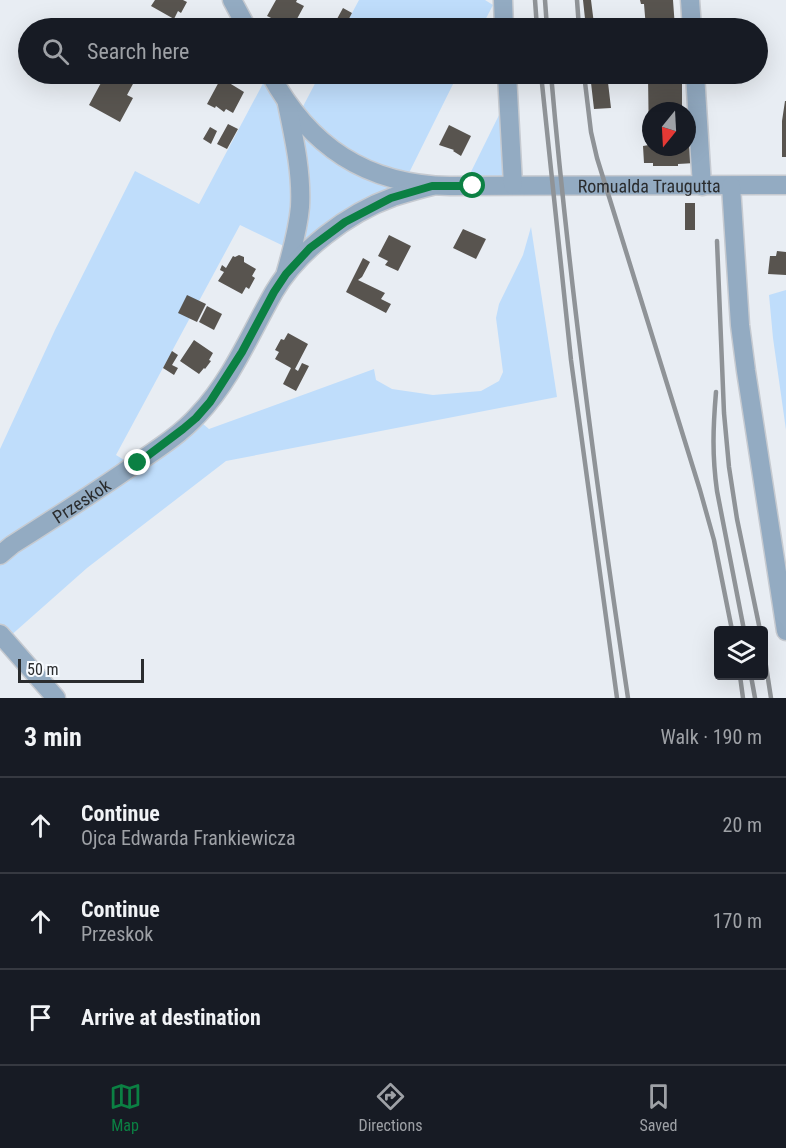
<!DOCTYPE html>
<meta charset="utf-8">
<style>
:root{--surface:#171b24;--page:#20242c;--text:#f1f3f6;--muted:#9ea1a6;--line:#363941;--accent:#0b8043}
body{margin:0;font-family:"Roboto Condensed",sans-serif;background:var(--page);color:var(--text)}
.controls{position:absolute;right:18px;bottom:18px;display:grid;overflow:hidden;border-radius:6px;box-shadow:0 6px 24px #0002}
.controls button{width:54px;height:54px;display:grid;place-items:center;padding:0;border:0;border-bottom:2px solid var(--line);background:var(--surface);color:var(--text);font:30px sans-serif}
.compass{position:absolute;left:642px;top:102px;width:54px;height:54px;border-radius:50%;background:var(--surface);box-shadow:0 6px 24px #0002;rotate:198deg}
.scale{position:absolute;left:18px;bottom:15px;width:126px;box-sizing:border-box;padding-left:6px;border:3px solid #2a2c2e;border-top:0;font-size:16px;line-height:21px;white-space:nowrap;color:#2a2c2e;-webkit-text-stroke:4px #f6faff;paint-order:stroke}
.stop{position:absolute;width:18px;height:18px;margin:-14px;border:4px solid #0b8043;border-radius:50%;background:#fff}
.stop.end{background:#0b8043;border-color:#fff;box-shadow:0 2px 6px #0008}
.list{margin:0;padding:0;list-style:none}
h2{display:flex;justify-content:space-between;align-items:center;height:78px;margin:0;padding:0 24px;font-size:26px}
h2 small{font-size:20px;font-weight:400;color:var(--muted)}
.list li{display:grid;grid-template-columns:39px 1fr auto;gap:18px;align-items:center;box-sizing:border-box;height:96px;padding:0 24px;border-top:2px solid var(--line)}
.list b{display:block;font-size:22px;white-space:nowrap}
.list p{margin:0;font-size:20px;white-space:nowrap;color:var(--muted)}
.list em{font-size:20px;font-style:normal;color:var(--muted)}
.icon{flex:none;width:33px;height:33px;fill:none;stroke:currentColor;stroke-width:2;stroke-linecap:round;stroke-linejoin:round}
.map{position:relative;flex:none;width:786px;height:698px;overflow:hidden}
.search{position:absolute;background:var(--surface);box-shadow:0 6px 24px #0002;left:18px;right:18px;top:18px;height:66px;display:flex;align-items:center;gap:15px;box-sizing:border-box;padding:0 21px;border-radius:33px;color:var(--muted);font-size:22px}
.sheet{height:366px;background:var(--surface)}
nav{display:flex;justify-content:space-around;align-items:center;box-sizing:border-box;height:84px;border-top:2px solid var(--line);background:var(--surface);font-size:16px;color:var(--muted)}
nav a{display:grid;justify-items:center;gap:3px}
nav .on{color:var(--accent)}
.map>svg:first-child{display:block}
.green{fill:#bfddfb}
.building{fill:#58544f}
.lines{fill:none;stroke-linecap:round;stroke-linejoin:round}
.minor-casing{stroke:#c6cad0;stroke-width:21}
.minor{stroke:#93abc2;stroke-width:18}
.rail{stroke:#8f9397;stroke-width:4.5}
.route{stroke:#0b8043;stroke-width:8}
.labels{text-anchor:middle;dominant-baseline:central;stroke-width:6;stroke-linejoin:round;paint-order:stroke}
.street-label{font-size:18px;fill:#2a2c2e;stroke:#f6faff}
</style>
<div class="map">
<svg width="786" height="698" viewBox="0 0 786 698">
<rect width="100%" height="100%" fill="#e8edf3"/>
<!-- green -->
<path class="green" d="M359,0H485L493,5L481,28H344Z
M268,74L298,116L320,74H458L405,181L292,250L240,225L116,455L134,466L196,418L209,429L374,369L376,380L392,389L433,395L481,391L499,381L503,372L496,318L499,304L523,255L531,227L557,397L226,461L87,568L0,645V449L55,330L135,171L199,204Z
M500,113H509L513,185L464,186Z
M786,290V430L773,338L769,295Z"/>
<!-- building -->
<path class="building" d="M155,0H183L187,2L181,13L178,11L174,19L151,6Z
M276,0H297L296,2L304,6L292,28L267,16Z
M583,0H591L594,24L615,22L616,28H586Z
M640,0H673L675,28H646L644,4H641Z
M343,8L352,13L344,28H332Z
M102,74H118L134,82L127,95L133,98L120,122L89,105L102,81L99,80Z
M590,74H607L611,108L594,109Z
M646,74H682V111H651V147H687V146H695V163L678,164V166H653V163H644L643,146L649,145L648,76H646Z
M221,78L244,92L233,113L226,109L224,112L216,106L215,108L207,104Z
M785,101H786V157H782V121Z
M228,124L238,129L227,149L217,144Z
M449,125L471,136L461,156L453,151L454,150L439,145Z
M210,127L217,131L211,144L203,139Z
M685,203H695V230H685Z
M463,229L486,239L476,259L453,248Z
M389,235L411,246L398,271L385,265L388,261L378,256Z
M777,251L786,252V275L768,274L770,256H776Z
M239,255L244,257V262L256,269L252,276L255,278L249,289L246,287L242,294L218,281L224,272L220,270L222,265L226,268L233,256L235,257Z
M363,258L370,262L362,277L358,280L385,293L381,299L391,304L386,313L346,292Z
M187,295L206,304L197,322L178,313Z
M207,306L222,314L214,330L199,322Z
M288,333L308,344L295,369L298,371L302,363L309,366L296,391L283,384L291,368L275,359L279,352L275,350L281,339L284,340Z
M194,340L213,353L209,360L211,361L205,369L204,368L199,374L180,361Z
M172,351L178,355L172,365L178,368L174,375L163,368Z"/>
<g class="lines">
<defs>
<g id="minor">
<path d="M232,0L247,28"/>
<path d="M503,0L504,28"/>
<path d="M690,0L692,28"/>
<path id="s1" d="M270,74C309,146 366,185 450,186L786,185"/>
<path d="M507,74L513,185"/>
<path d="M695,74L702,186"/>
<path d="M731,186L740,325L746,371L786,631"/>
<path d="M286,272C292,251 298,229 300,207C302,173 294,138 287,104"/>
<path id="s2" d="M0,555L12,545C53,519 94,493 134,465C156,450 180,435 198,415C232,379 250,334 274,292C298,251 348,213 393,197C406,193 419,189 432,186"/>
<path d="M0,634L56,698"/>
</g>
</defs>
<!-- minor casing -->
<use href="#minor" class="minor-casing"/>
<!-- minor -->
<use href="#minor" class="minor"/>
<!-- rail -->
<path class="rail" d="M535,0L537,28
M545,0L547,28
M577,0L579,28
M541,74L571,360L617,698
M551,74C569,282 597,491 628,698
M584,74L591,132L597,158L700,490L714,540L732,630
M717,241L724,413L729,467L737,519L760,630
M716,392C713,428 712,455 717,491L744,630
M764,653L771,698
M740,676L743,698
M751,676L755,698"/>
</g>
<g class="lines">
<!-- route -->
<path class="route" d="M138,463L183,429L196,418L210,402L242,352L274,292L286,274L310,248L345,222L391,198L432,186H473"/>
</g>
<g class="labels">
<!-- street labels -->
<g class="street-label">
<text stroke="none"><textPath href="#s1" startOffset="423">Romualda Traugutta</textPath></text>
<text stroke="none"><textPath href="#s2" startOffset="98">Przeskok</textPath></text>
</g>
</g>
</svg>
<div class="controls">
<button><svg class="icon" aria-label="layers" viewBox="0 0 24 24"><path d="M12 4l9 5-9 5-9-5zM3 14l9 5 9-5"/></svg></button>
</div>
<svg class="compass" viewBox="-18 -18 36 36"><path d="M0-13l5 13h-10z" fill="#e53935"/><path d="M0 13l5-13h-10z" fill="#9ea1a6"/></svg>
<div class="scale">50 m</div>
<div class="stop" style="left:473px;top:186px"></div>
<div class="stop end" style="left:138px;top:463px"></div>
<div class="search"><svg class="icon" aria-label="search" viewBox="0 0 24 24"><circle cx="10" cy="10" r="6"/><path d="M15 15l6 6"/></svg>Search here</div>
</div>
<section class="sheet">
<h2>3 min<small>Walk · 190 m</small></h2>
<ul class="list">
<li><svg class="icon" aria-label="ahead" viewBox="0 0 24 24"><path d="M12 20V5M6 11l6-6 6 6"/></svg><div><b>Continue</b><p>Ojca Edwarda Frankiewicza</p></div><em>20 m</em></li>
<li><svg class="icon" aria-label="ahead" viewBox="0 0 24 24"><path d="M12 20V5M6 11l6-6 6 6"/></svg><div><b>Continue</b><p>Przeskok</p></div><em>170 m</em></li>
<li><svg class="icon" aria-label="arrive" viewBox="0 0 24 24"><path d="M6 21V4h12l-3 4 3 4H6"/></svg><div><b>Arrive at destination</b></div></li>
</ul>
</section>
<nav>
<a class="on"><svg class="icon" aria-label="map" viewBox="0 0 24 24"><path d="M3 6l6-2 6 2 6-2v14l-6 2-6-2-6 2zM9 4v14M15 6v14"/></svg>Map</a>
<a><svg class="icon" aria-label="directions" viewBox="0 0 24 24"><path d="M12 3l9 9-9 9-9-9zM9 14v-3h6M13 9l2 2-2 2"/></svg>Directions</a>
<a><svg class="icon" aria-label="saved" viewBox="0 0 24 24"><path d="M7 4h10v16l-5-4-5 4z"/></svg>Saved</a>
</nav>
